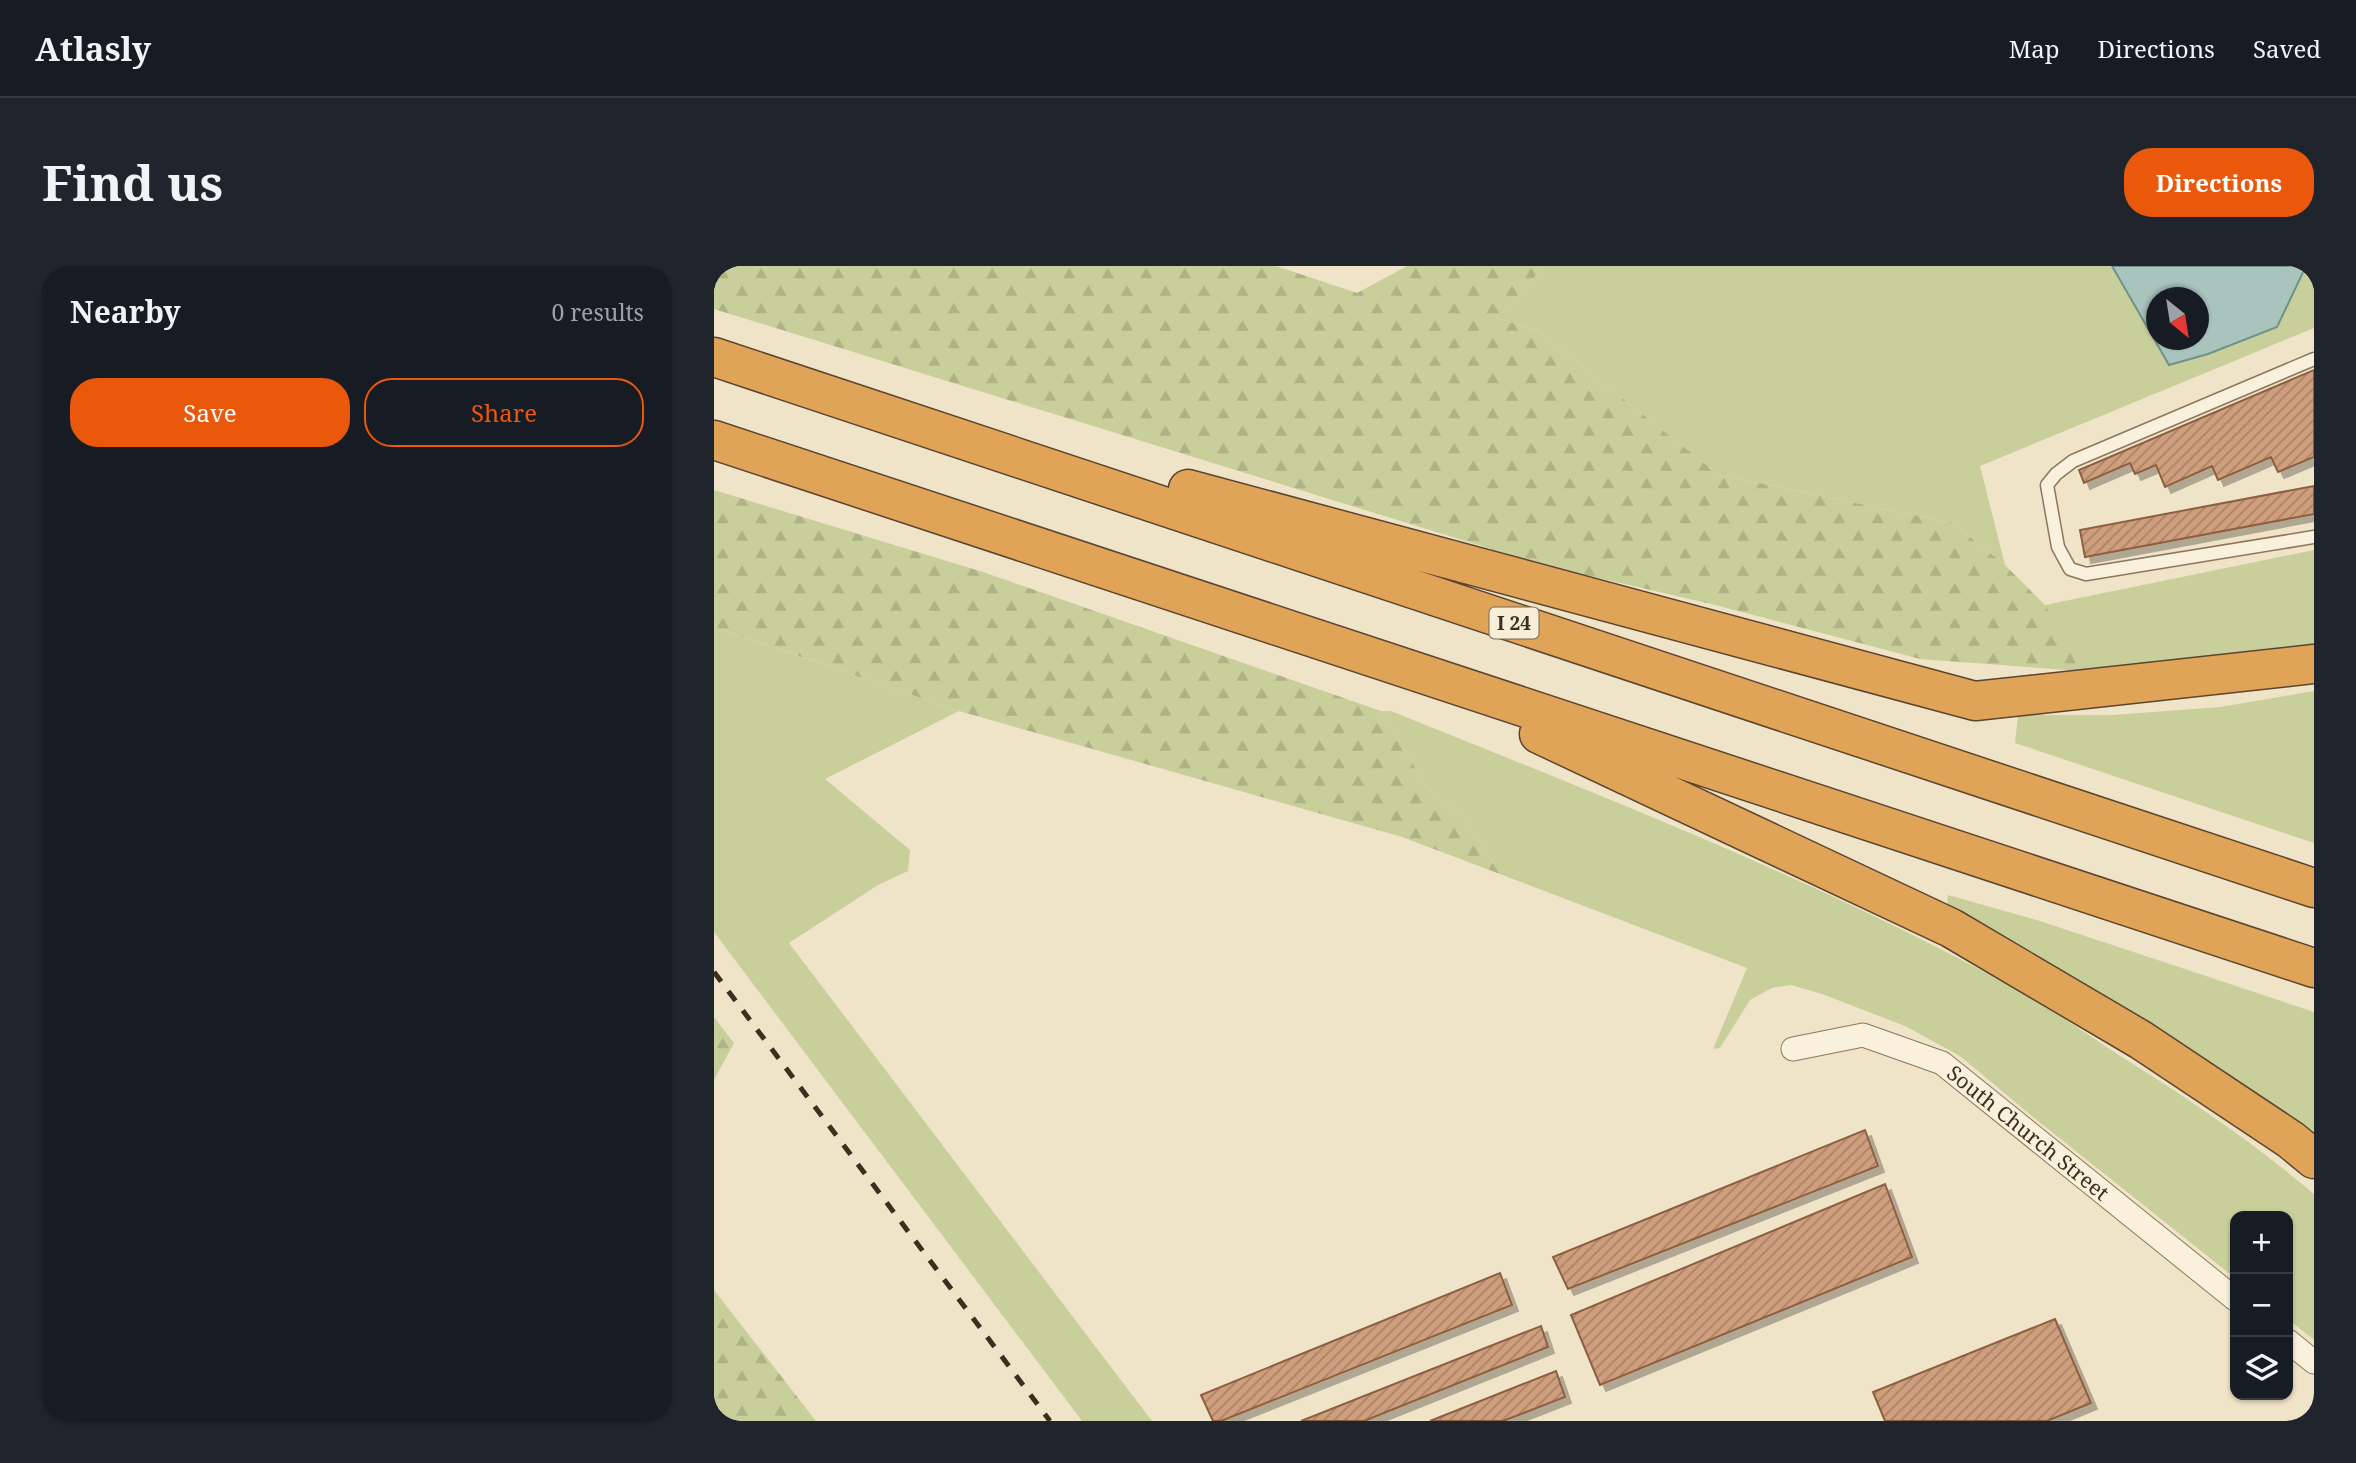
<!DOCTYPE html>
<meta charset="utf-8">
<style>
:root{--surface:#171b24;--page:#20242c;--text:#f1f3f6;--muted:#9ea1a6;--line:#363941;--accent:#ea580c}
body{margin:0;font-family:"Noto Serif",serif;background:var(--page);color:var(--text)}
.controls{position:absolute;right:21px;bottom:21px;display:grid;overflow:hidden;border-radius:14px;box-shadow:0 2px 5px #0004}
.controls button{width:63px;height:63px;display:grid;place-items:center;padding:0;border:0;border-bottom:2px solid var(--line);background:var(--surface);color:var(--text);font:35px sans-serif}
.compass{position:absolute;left:1432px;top:21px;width:63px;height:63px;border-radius:50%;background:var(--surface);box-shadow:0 2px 5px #0004;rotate:150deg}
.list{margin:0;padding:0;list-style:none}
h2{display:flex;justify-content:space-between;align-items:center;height:91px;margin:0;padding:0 28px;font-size:30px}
h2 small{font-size:23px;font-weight:400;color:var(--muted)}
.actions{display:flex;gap:14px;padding:21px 28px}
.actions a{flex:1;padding:16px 0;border:2px solid var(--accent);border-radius:28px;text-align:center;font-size:24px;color:var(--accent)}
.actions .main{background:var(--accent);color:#fff}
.icon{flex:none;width:38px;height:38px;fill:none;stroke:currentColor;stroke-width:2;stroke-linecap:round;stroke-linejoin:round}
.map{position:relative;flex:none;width:1600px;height:1155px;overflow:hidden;border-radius:28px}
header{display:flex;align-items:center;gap:42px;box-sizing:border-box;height:98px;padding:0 35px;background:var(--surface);border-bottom:2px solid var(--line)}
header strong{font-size:33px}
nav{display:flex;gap:38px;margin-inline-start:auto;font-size:24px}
.intro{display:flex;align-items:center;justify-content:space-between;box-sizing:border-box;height:168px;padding:0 42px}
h1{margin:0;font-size:49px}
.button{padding:18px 32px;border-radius:28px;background:var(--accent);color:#fff;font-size:24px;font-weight:700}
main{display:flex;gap:42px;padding:0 42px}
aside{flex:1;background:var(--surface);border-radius:28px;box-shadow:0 2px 5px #0004}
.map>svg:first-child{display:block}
.grass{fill:#c9cf9b;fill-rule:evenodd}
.forest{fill:url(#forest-firs)}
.water{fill:#a9c4bc;stroke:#6f938a;stroke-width:2;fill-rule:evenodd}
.building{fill:url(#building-hatch);stroke:#8d5f41;stroke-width:2;filter:url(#shadow)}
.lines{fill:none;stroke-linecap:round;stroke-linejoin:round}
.service-casing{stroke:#8d765c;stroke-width:15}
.minor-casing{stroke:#8d765c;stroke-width:25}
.motorway-casing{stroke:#5b4430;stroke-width:41}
.service{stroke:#faf1dc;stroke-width:12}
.minor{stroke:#faf1dc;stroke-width:23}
.motorway{stroke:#e0a458;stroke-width:38}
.rail{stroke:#3d2e20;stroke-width:5;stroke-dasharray:12 12;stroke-linecap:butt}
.labels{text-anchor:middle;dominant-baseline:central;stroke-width:7;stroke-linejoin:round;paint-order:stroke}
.shield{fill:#f7eed8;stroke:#756857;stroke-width:2}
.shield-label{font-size:19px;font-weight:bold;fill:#3d2e20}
.street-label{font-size:21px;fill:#3d2e20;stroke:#f7eed8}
</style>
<header>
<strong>Atlasly</strong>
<nav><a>Map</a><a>Directions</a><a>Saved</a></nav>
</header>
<div class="intro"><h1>Find us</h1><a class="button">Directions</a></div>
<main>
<aside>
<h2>Nearby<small>0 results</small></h2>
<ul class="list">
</ul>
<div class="actions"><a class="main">Save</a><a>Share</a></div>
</aside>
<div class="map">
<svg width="1600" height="1155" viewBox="0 0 1600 1155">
<defs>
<pattern id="forest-firs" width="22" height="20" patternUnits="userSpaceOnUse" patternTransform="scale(1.75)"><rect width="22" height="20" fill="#c9cf9b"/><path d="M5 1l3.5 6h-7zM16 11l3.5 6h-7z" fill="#aeb285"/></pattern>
<pattern id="building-hatch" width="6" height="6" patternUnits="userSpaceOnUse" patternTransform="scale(1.75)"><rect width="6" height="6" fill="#cf9f7d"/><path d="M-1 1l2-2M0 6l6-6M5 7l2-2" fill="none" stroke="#a98266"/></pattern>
<filter id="shadow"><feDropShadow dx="6" dy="6" stdDeviation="0" flood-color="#0004"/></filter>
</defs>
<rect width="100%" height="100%" fill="#f0e4c8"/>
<!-- grass -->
<path class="grass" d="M830,0H1600V62L1266,200L1291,299L1239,257L1005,209L824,65L783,52ZM1442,32H1484V74H1442Z
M1600,284V384L1365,405L1331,339Z
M0,361L245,445L111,513L196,584L194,605L164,619L75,677L438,1155H368L0,666Z
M1600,425V577L1301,477L1304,449H1399L1506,441Z
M667,445H677C887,530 1100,612 1300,722C1338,743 1374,769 1411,793C1477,834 1541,878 1600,928V1074L1574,1053V950H1521V1012L1319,851L1246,790L1191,760L1108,728L1077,719L1058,722L1036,734L1006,782L999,783L1033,702L786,608L751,553L713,521Z
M1234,629L1326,655L1600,746V878L1434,759L1318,687L1232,647Z"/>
<!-- forest -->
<path class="forest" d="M0,0H562L643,27L693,0H830L783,52L824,65L1005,209L1239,257L1291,299L1331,339L1354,378L1365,405L1206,393L1001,339L829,299L0,43Z
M0,224L269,306L667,445L713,521L751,553L786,608L688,571L245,445L0,361Z
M0,751L20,777L0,814Z
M0,1024L102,1155H0Z"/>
<!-- water -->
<path class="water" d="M1398,0H1592L1563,61L1494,88L1455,99ZM1442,32H1484V74H1442Z"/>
<!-- building -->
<path class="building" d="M1600,104V191L1564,206L1557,191L1504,214L1498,200L1451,221L1442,199L1421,208L1416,197L1370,217L1365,204Z
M1600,220V248L1371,291L1366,264Z
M1151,864L1164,900L854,1023L839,991Z
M1171,918L1198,991L886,1119L857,1049Z
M786,1007L798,1039L507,1155H499L487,1129Z
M1341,1053L1377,1137L1333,1155H1171L1159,1126Z
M827,1060L834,1081L650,1155H587Z
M842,1105L851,1131L789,1155H716Z"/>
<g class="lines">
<defs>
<path id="service" d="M1600,93L1359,195L1342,208L1333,219L1344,281L1356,303L1372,308L1600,271"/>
<g id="minor">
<path id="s1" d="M1079,783L1149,769L1228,797L1521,1033"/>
<path d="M1574,1075L1600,1096"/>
</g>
<path id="motorway" d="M0,91L1600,622
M0,174L1600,702
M474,223L1261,435L1600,398
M825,468L1237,662L1427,774L1577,874L1600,893"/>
</defs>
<!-- service casing -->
<use href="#service" class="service-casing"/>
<!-- minor casing -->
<use href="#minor" class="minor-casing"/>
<!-- motorway casing -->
<use href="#motorway" class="motorway-casing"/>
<!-- service -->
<use href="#service" class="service"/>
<!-- minor -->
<use href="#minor" class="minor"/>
<!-- motorway -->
<use href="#motorway" class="motorway"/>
<!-- rail -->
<path class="rail" d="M0,706L336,1155"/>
</g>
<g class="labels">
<!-- shield labels -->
<rect class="shield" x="775.5" y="341.5" width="49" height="31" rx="5"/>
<g class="shield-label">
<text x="800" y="357">I 24</text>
</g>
<!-- street labels -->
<g class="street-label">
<text stroke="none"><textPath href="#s1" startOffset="266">South Church Street</textPath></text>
</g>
</g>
</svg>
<div class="controls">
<button>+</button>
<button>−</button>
<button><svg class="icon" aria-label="layers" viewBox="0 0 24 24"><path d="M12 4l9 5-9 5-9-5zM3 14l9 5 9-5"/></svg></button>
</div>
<svg class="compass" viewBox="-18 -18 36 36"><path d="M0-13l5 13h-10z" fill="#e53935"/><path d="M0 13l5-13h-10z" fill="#9ea1a6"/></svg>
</div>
</main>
